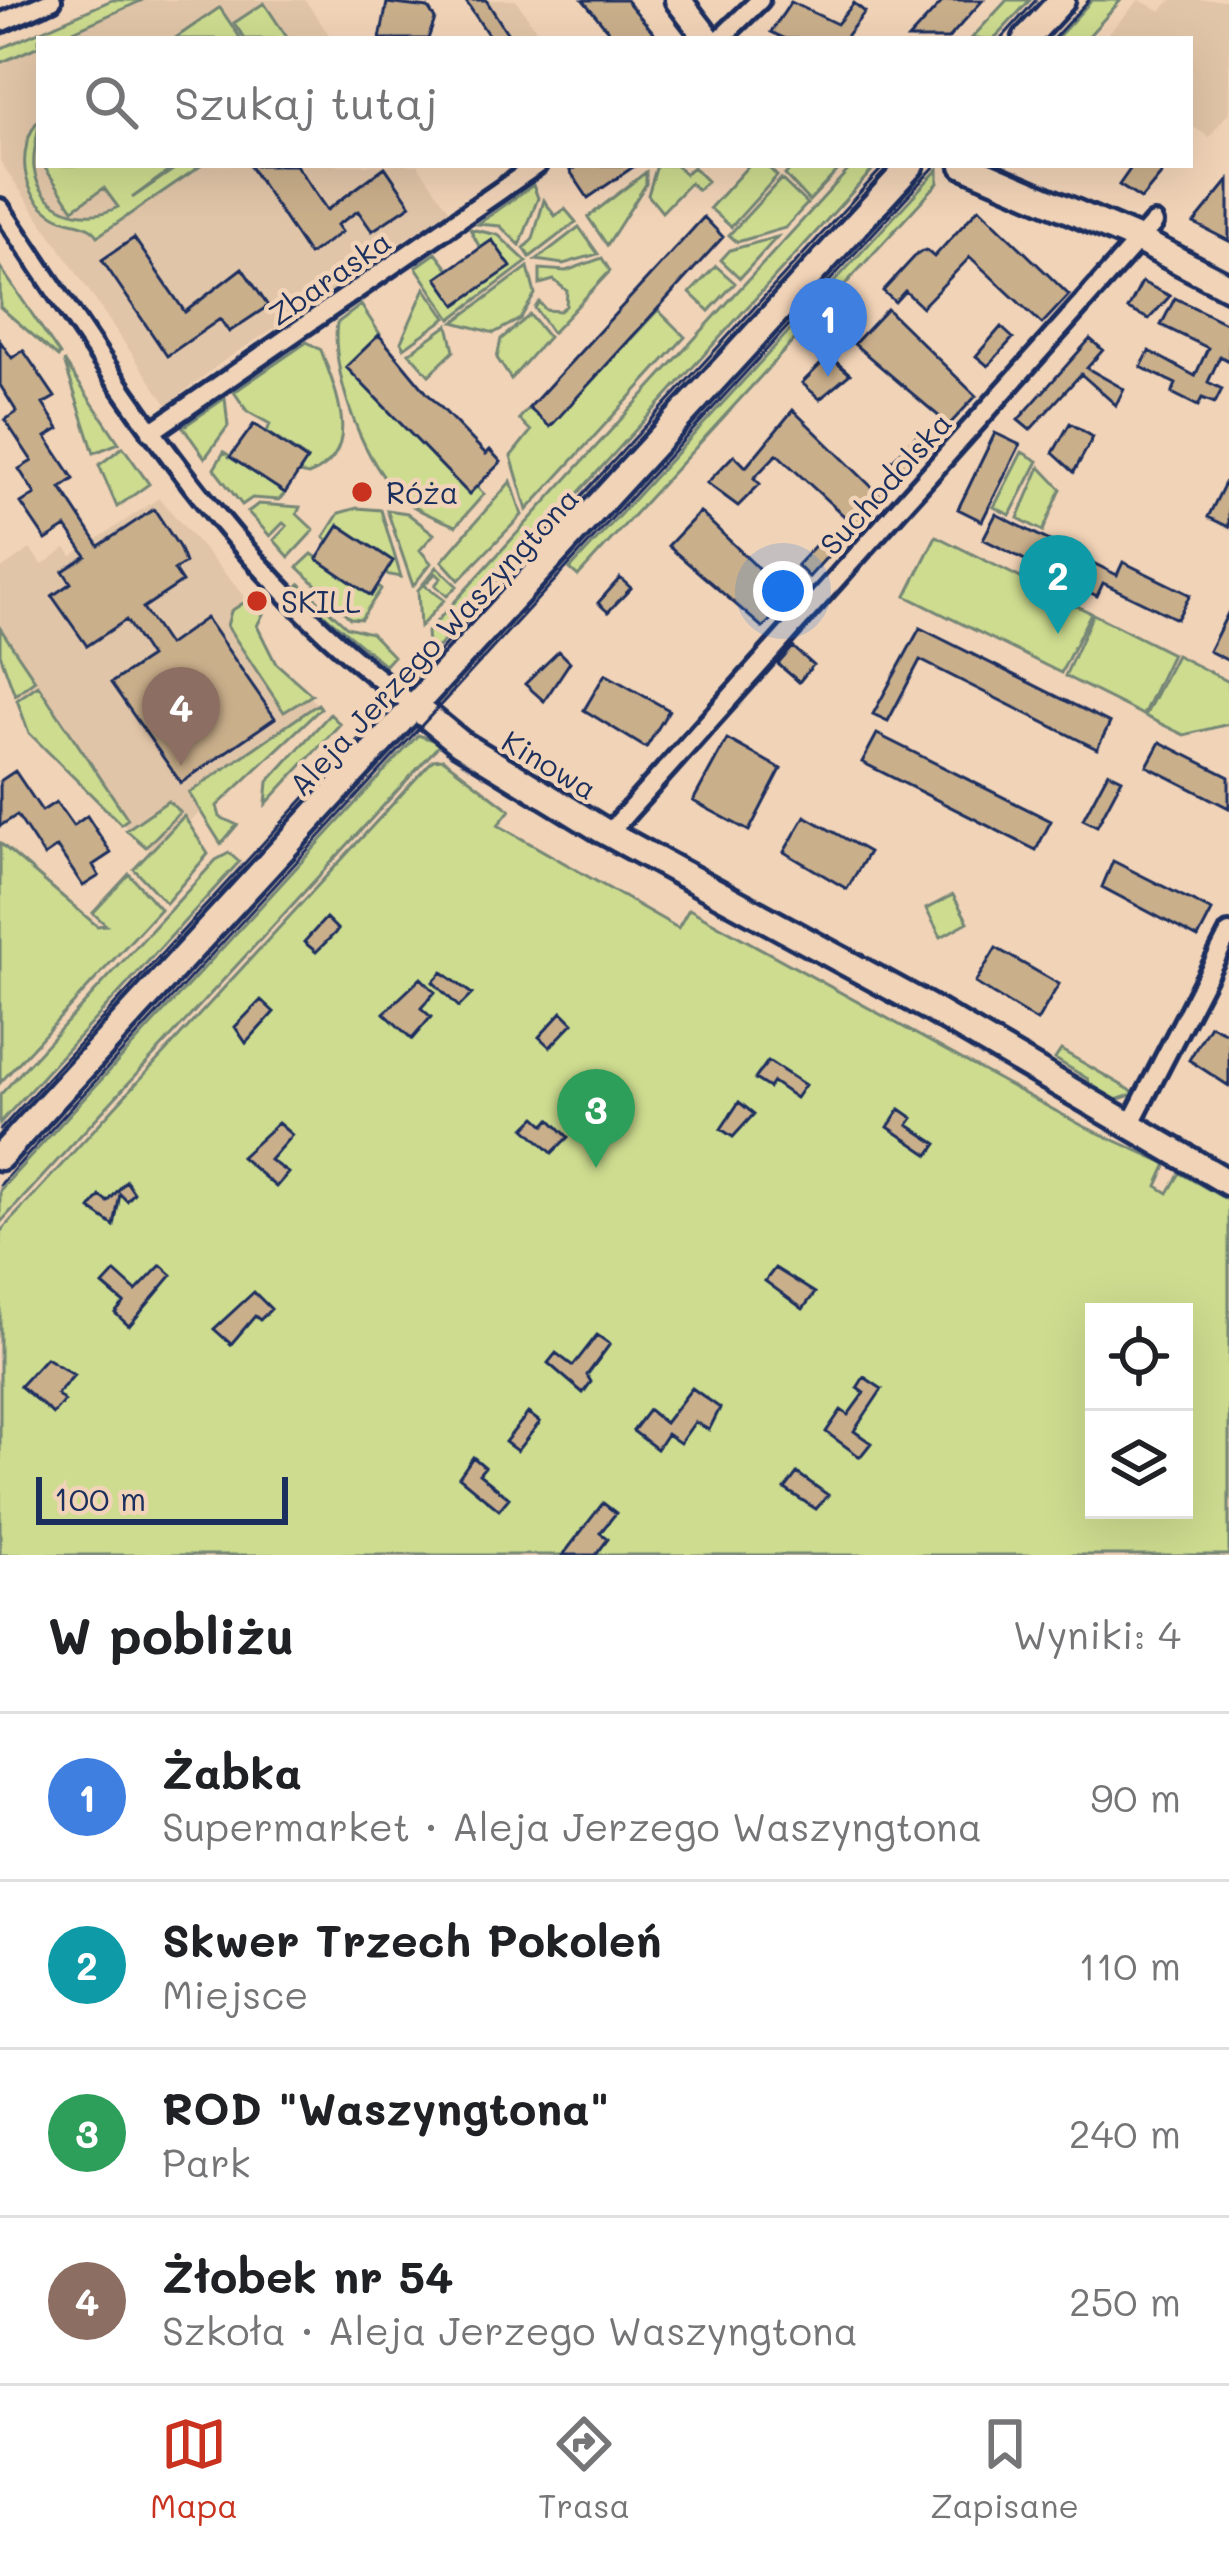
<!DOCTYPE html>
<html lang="pl">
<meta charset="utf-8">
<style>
:root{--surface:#fff;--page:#f6f6f6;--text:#202124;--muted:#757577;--line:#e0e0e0;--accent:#c8321e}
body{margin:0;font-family:Mali,sans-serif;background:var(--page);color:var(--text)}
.controls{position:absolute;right:36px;bottom:36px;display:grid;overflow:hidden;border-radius:0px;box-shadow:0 12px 48px #0002}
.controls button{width:108px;height:108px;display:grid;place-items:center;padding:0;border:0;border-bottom:3px solid var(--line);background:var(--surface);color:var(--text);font:60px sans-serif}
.scale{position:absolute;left:36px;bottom:30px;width:252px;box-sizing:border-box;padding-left:12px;border:6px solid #1b2f5e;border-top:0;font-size:33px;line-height:42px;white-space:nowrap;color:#1b2f5e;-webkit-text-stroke:9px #f1d3b7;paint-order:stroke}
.you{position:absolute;left:783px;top:591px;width:42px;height:42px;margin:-30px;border:9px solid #fff;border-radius:50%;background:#1a73e8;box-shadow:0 0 0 18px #1a73e833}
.badge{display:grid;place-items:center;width:78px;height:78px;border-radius:50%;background:var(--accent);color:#fff;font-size:39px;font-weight:700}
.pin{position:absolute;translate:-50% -99px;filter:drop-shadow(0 3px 6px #0008)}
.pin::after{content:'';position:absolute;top:63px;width:42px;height:36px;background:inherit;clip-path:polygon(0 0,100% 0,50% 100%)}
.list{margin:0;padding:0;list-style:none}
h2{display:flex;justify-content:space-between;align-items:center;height:156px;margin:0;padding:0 48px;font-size:51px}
h2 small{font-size:39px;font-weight:400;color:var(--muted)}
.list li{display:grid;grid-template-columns:78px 1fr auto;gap:36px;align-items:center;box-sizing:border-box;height:168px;padding:0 48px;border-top:3px solid var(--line)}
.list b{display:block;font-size:45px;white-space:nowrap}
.list p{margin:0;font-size:39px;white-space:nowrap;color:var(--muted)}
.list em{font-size:39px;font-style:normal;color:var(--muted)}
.icon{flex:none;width:66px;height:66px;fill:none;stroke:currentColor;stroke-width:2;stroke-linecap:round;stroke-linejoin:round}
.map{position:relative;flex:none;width:1229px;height:1555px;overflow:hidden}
.search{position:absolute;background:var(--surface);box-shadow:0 12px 48px #0002;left:36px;right:36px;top:36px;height:132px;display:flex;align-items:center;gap:30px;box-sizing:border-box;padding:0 42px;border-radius:0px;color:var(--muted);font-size:45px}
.sheet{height:828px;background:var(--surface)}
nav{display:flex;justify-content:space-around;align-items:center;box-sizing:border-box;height:168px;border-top:3px solid var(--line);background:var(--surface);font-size:33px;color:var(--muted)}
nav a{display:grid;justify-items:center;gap:6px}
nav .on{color:var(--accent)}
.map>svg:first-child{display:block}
.built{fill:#e1c5a8}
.green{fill:#cddc8f;stroke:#748676;stroke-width:3;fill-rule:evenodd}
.building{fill:#caaf8b;stroke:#1b2f5e;stroke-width:3}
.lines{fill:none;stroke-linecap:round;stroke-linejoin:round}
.street-casing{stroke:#1b2f5e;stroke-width:26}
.secondary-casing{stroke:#1b2f5e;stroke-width:33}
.street{stroke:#f1d3b7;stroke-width:16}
.secondary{stroke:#f1d3b7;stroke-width:24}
.tram{stroke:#1b2f5e;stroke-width:3}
.poi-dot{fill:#c8321e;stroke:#f1d3b7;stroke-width:4.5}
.labels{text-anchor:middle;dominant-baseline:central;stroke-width:9;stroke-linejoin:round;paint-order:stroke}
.street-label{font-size:30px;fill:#1b2f5e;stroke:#f1d3b7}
.poi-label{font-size:30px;fill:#1b2f5e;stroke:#f1d3b7;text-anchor:start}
</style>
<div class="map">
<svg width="1229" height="1555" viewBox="0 0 1229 1555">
<rect width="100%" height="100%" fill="#f1d3b7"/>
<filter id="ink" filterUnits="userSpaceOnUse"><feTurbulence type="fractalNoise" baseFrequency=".00833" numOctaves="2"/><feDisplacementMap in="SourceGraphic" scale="24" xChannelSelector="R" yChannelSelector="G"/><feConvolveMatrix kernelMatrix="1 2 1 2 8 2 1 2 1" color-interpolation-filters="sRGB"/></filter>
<g filter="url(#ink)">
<!-- built -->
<path class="built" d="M143,0H305L332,39H55Z
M465,0H516L542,39H491Z
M1139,0L1161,11L1171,0H1229V112L1209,137L1190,125V39H1103Z
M39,46V165H418L450,211L372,259L365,269L222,362L167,405L0,161V63Z
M159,498L262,616L257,625L275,662L321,708L204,819L199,813L151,851L29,733L0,654V570L30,549L42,565L66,548L72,556Z"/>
<!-- green -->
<path class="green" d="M112,0H143L55,39H39V46L0,63V49Z
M1007,0H1030L994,39H971Z
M1092,0H1121L1086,39H1056Z
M264,3L288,39H245L234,23Z
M220,8L241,39H174L219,8Z
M39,119C39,136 32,151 34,168C39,209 84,225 118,207L104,188L73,209L43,165H177L132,198L180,165H202L98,236C88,221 70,225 55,216C20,195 16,149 39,119Z
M657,165H676L685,174L693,167L707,181L698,190L690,183L662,212L648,195Z
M749,165H766L777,176L731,227L710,208Z
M794,165H843L809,201L785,175Z
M853,165H877L438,647L428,646L427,632Z
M938,169V183L578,576L570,569Z
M646,172V184L607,245L588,217Z
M781,179L807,204L785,228L737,242L729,235Z
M533,185L538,198L520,245L500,226L478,224Z
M544,200L555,216L565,209L576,222L530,257L524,248L533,239Z
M579,227L598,254L563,264L536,260Z
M470,229L498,235L527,262L451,319L416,267L436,253L449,270L438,278L510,267L493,241L480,248Z
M777,237L740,278L721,260L730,250Z
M602,258L610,271L552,333L535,308L539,302L546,310L560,311L566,306L567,291L554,280L540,284V269L566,271Z
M716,266L735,283L709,311L690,293Z
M0,267L60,355L58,357L0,307Z
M528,267L535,294L520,319L494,333L454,322Z
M425,288L446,318L404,348L401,342Z
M361,305L380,334L346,367L484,494L456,526C439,519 421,513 406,501C365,470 330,373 337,323Z
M658,310L685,337L527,510L511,456L531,431L519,419L529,408L550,426Z
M530,315L548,337L511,379L497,358L501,339Z
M448,325L454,351L429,375L409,353Z
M307,342L321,350C336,392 365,454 308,475L299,473L307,459L267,432L270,424L247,411L234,392Z
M64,361L119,443L94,453Z
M225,398L228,426L205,458L183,427Z
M123,447L149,484L117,507L99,465Z
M224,452L285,493L279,500L252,498L242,505L214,469Z
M1022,452L1038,461L1010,515L994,507Z
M1040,467L1061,489L1043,531L1018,518Z
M511,481L522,515L459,580L442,561Z
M258,504L300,507L297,514L314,530L289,557L274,540L287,526L283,523L270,536L248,512Z
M357,508L381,510L401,577L385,574L392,561L340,526L329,541L324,537L339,513Z
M387,510L407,513L434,534L420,550L431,563L413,586Z
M936,536L1091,613L1061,673L906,596Z
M312,554L370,595L377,585L381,589L361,619L350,618L298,567Z
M437,567L457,586L447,596L435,585L441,578L436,573L424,585L444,600L420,627L418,590Z
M300,584L347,627L371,633L393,656L385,665L295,590Z
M248,600L255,609L268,604L257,626L275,662L312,695L284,712L227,626L231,611Z
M1093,614L1172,654L1143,715L1065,676Z
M0,628L35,680L15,695L0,654Z
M1176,655L1229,682V724L1184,735L1145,716Z
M38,685L128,819L121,824L29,733L17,700Z
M318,704L321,708L217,806L220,817L237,825L221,844L189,793Z
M330,714L340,724L266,804L268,782Z
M418,735L441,743L0,1223V1190Z
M443,759L510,810L498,825L678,928L689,909L1083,1126L1167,1164L1157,1186L1168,1193L1180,1173L1229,1201V1555H0V1232L433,760ZM1094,1312H1184V1510H1094Z
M168,801L180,812L146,847L126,830Z
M184,816L208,854L166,903L134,869Z
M0,843L97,926L106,925L93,913L129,874L160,909L0,1083Z
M229,853L239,862L0,1123V1095L216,860Z
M953,895L968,922L941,937L926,909Z
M1061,1050L1130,1090L1134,1094L1116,1100L1091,1088L1088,1079L1055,1059Z"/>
<!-- building -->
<path class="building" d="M465,0H486L511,39H491Z
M583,0H626L659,39H615Z
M944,0H983L948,39H908Z
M791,2L837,24L854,3L865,12L844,39H786L771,32Z
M387,3L428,8L435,19L428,39H380Z
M249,165H296L327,210L385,167L411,205L372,231L358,211L337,225L342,232L309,255Z
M579,165H636L588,198L570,171Z
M1133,165H1169L1141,199L1119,185Z
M1229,180V241L1194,223Z
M979,208L1069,295L1042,324L970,257L922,307L905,291L895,302L883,291L918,253L926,250L934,257Z
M704,217L723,237L550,427L529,408Z
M134,238L185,312L242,268L268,306L229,332L220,319L167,356L102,260Z
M492,240L511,267L456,305L437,278Z
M1142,282L1170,296L1149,319L1128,309Z
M1175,298L1229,325V361L1220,356L1208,382L1222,389L1215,403L1202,398L1198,406L1172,393L1176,384L1141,367L1149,351L1195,376L1208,348L1161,325Z
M887,309L976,396L949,425L854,344Z
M1001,327L1013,338L988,366L976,356Z
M379,335L426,392L486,454L490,450L501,462L469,494L346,367Z
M1090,339L1103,350L1087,368L1124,389L1116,405L1081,374L1030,430L1018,420Z
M0,341L12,358L23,350L55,397L43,404L59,429L46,437L74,479L61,488L99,546L154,509L179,547L185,563L174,570L182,582L143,608L168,645L206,618L275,718L181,783L111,683L150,657L126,620L87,646L52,596L71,583L63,571L86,556L66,527L46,540L21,503L35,494L19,469L32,461L5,420L17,412L0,385Z
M829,356L850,374L820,399L802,383Z
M793,410L883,498L856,527L777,454L754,478L760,484L738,506L707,483L734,455L746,467Z
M1070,423L1093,437L1074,472L1053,453Z
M254,424L307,460L285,493L230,457Z
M995,433L1020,445L982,521L958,509Z
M918,434L929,444L903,473L891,462Z
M1229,475V527L1208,517Z
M700,512L790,599L763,628L668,546Z
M996,514L1117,575L1123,562L1190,595L1177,619L1103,583L1097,596L983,539Z
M339,525L393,561L371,596L317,559Z
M823,537L835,548L809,577L797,565Z
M620,578L631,588L608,612L598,603Z
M1229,611V661L1209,651Z
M920,628L1110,723L1097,749L920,660L888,721L873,714Z
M793,647L813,665L799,682L778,664Z
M559,651L570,662L544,701L525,684Z
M605,674L669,710L646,748L584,710Z
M877,734L1051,821L1036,850L862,762Z
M727,739L781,769L749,831L693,801Z
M1160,742L1229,777V808L1147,766Z
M15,771L42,811L56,802L73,826L87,816L111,853L93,865L99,876L83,886L57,847L44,856L17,815L0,826V781Z
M1108,772L1122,779L1097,826L1083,819Z
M805,816L869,852L847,889L784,852Z
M1113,861L1212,911L1198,938L1102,887Z
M326,918L338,930L316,952L304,942Z
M996,948L1059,984L1037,1021L975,983Z
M442,972L472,994L459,1007L433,982Z
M421,978L435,992L421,1008L431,1017L412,1039L384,1013Z
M261,1000L274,1012L246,1043L235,1027Z
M562,1012L573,1023L550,1047L539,1037Z
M1210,1025L1229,1034V1086L1189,1060Z
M768,1061L805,1085L796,1098L773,1082L769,1088L755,1079Z
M739,1102L754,1114L733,1137L721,1129Z
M900,1109L913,1118L908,1125L937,1144L929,1155L888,1127Z
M536,1117L545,1125L550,1119L568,1137L552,1153L525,1128Z
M278,1123L292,1135L270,1160L288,1173L276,1187L241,1157Z
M126,1181L134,1193L127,1201L120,1194L114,1226L90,1209L100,1196L108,1202Z
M161,1265L172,1275L129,1326L115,1313L124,1303L103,1285L115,1272L136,1291Z
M775,1268L815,1293L803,1309L765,1281Z
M254,1292L271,1309L260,1320L255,1316L231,1344L214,1329Z
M597,1335L610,1344L587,1375L591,1382L583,1393L548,1363L556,1353L573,1366Z
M46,1358L74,1375L57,1394L64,1401L53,1414L20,1386Z
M864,1377L882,1389L854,1431L871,1443L860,1457L826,1432L841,1410L848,1415L864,1393L857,1388Z
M692,1388L720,1408L709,1430L695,1422L680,1443L667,1434L657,1449L633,1431L649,1410L665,1423Z
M528,1413L540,1422L517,1451L505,1442Z
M473,1457L485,1467L479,1474L509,1498L499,1510L459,1477Z
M797,1473L828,1495L816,1509L785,1489Z
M603,1503L616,1513L600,1533L608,1539L596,1555H563Z"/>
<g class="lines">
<defs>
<path id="street" d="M0,23L52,0
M720,39L760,0
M0,208C122,388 234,577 415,706
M151,432L537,165
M608,834L1154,223
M1131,1123L1229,933"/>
<path id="secondary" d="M678,0L708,39
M1026,39L1062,0
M964,165L1139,240L1229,287
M415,706L460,743L602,830L928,1007L1229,1183
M0,1157L911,165"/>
</defs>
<!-- street casing -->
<use href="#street" class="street-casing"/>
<!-- secondary casing -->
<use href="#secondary" class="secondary-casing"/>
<!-- street -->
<use href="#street" class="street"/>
<!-- secondary -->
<use href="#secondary" class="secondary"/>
<!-- tram -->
<path class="tram" d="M1001,39L1036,0
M1053,39L1089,0
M0,1130L885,165
M0,1185L936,165"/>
</g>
</g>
<!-- markers -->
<g class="poi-dot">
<circle cx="362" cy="492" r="12"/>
<circle cx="257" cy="601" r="12"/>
</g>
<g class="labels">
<!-- street labels -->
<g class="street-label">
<text transform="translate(329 277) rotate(-35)">Zbaraska</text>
<text transform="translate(885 483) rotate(-48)">Suchodolska</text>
<text transform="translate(433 641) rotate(-47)">Aleja Jerzego Waszyngtona</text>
<text transform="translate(550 764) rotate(31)">Kinowa</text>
</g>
<!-- poi labels -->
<g class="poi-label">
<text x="386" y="492">Róża</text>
<text x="281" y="601">SKILL</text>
</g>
</g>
</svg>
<div class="controls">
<button><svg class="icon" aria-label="locate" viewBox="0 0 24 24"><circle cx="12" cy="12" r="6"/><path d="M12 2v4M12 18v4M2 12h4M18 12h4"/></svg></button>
<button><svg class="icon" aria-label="layers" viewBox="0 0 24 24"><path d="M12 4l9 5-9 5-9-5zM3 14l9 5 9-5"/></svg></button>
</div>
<div class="scale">100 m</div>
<div class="you"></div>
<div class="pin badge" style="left:828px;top:377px;background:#3f7fe0">1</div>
<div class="pin badge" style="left:1058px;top:634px;background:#0f9aa8">2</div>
<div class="pin badge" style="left:596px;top:1168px;background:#2e9e5b">3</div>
<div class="pin badge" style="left:181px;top:766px;background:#8d6e63">4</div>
<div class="search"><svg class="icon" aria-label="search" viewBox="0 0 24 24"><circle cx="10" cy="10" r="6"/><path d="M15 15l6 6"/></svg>Szukaj tutaj</div>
</div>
<section class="sheet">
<h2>W pobliżu<small>Wyniki: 4</small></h2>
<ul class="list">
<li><span class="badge" style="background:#3f7fe0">1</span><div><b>Żabka</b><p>Supermarket · Aleja Jerzego Waszyngtona</p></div><em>90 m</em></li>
<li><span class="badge" style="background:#0f9aa8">2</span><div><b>Skwer Trzech Pokoleń</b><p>Miejsce</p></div><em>110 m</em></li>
<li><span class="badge" style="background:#2e9e5b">3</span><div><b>ROD &quot;Waszyngtona&quot;</b><p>Park</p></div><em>240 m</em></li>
<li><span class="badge" style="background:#8d6e63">4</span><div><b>Żłobek nr 54</b><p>Szkoła · Aleja Jerzego Waszyngtona</p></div><em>250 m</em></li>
</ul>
</section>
<nav>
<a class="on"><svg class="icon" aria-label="map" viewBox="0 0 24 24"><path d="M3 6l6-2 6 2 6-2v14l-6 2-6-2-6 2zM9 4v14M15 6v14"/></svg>Mapa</a>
<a><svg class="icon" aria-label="directions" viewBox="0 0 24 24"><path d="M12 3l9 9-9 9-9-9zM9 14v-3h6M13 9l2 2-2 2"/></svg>Trasa</a>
<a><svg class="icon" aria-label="saved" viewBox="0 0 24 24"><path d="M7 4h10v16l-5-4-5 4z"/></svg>Zapisane</a>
</nav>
